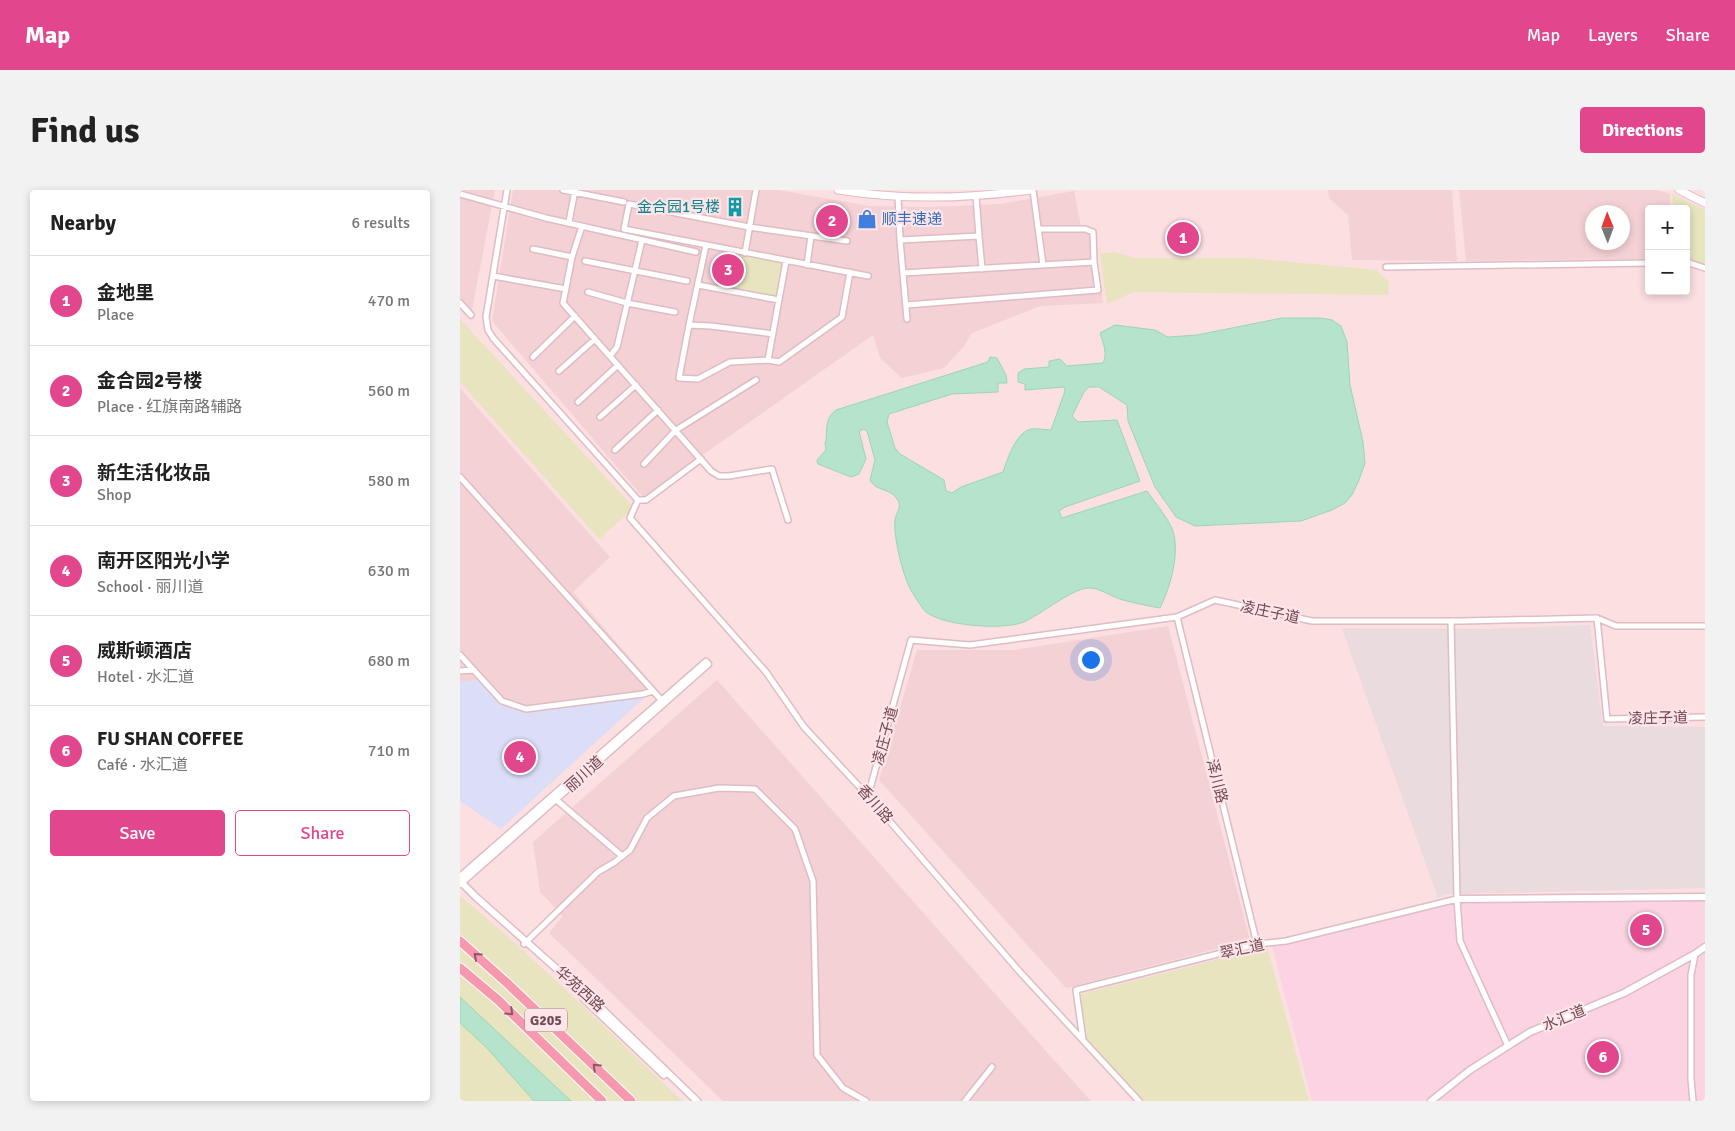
<!DOCTYPE html>
<meta charset="utf-8">
<style>
:root{--surface:#fff;--page:#f2f2f2;--text:#222;--muted:#767676;--line:#e0e0e0;--accent:#e2478e}
body{margin:0;font-family:Signika,"Noto Sans SC",sans-serif;background:var(--page);color:var(--text)}
.controls{position:absolute;right:15px;top:15px;display:grid;overflow:hidden;border-radius:5px;box-shadow:0 2px 8px #0003}
.controls button{width:45px;height:45px;display:grid;place-items:center;padding:0;border:0;border-bottom:1px solid var(--line);background:var(--surface);color:var(--text);font:25px sans-serif}
.compass{position:absolute;left:1125px;top:15px;width:45px;height:45px;border-radius:50%;background:var(--surface);box-shadow:0 2px 8px #0003;rotate:359deg}
.you{position:absolute;left:630px;top:469px;width:18px;height:18px;margin:-12px;border:4px solid #fff;border-radius:50%;background:#1a73e8;box-shadow:0 0 0 8px #1a73e833}
.badge{display:grid;place-items:center;width:32px;height:32px;border-radius:50%;background:var(--accent);color:#fff;font-size:16px;font-weight:700}
.pin{position:absolute;translate:-50% -50%;border:2px solid #fff;box-shadow:0 1px 5px #0006}
.list{margin:0;padding:0;list-style:none}
h2{display:flex;justify-content:space-between;align-items:center;height:65px;margin:0;padding:0 20px;font-size:21px}
h2 small{font-size:16px;font-weight:400;color:var(--muted)}
.list li{display:grid;grid-template-columns:32px 1fr auto;gap:15px;align-items:center;box-sizing:border-box;height:90px;padding:0 20px;border-top:1px solid var(--line)}
.list b{display:block;font-size:19px;white-space:nowrap}
.list p{margin:0;font-size:16px;white-space:nowrap;color:var(--muted)}
.list em{font-size:16px;font-style:normal;color:var(--muted)}
.actions{display:flex;gap:10px;padding:15px 20px}
.actions a{flex:1;padding:11px 0;border:1px solid var(--accent);border-radius:5px;text-align:center;font-size:18px;color:var(--accent)}
.actions .main{background:var(--accent);color:#fff}
.map{position:relative;flex:none;width:1245px;height:911px;overflow:hidden;border-radius:5px}
header{display:flex;align-items:center;gap:30px;box-sizing:border-box;height:70px;padding:0 25px;background:var(--accent);color:#fff}
header strong{font-size:24px}
nav{display:flex;gap:28px;margin-inline-start:auto;font-size:18px}
.intro{display:flex;align-items:center;justify-content:space-between;box-sizing:border-box;height:120px;padding:0 30px}
h1{margin:0;font-size:35px}
.button{padding:12px 22px;border-radius:5px;background:var(--accent);color:#fff;font-size:18px;font-weight:700}
main{display:flex;gap:30px;padding:0 30px}
aside{flex:1;background:var(--surface);border-radius:5px;box-shadow:0 2px 8px #0003}
.map>svg:first-child{display:block}
.residential{fill:#f4d1d5;fill-rule:evenodd}
.commercial{fill:#fbd3e2}
.industrial{fill:#e9dbde}
.education{fill:#dcdef7}
.green{fill:#e7e4bf}
.water{fill:#b5e3cb;stroke:#9cd5b7}
.lines{fill:none;stroke-linecap:round;stroke-linejoin:round}
.minor-casing{stroke:#debcc3;stroke-width:8}
.tertiary-casing{stroke:#debcc3;stroke-width:9}
.secondary-casing{stroke:#e5bcc5;stroke-width:9}
.trunk-casing{stroke:#fff;stroke-width:11}
.minor{stroke:#fff;stroke-width:5}
.tertiary{stroke:#fff;stroke-width:6}
.secondary{stroke:#fff;stroke-width:7}
.trunk{stroke:#f698ae;stroke-width:9}
.oneway{stroke:#8b5867}
.labels{text-anchor:middle;dominant-baseline:central;stroke-width:4.5;stroke-linejoin:round;paint-order:stroke}
.shield{fill:#fee5e7;stroke:#9b7781;stroke-width:1}
.shield-label{font-size:14px;font-weight:bold;fill:#704855}
.culture-label{font-size:15px;fill:#0d838f;stroke:#fee5e7;text-anchor:end}
.shop-label{font-size:15px;fill:#366cbe;stroke:#fee5e7;text-anchor:start}
.street-label{font-size:15px;fill:#704855;stroke:#fee5e7}
</style>
<header>
<strong>Map</strong>
<nav><a>Map</a><a>Layers</a><a>Share</a></nav>
</header>
<div class="intro"><h1>Find us</h1><a class="button">Directions</a></div>
<main>
<aside>
<h2>Nearby<small>6 results</small></h2>
<ul class="list">
<li><span class="badge">1</span><div><b>金地里</b><p>Place</p></div><em>470 m</em></li>
<li><span class="badge">2</span><div><b>金合园2号楼</b><p>Place · 红旗南路辅路</p></div><em>560 m</em></li>
<li><span class="badge">3</span><div><b>新生活化妆品</b><p>Shop</p></div><em>580 m</em></li>
<li><span class="badge">4</span><div><b>南开区阳光小学</b><p>School · 丽川道</p></div><em>630 m</em></li>
<li><span class="badge">5</span><div><b>威斯顿酒店</b><p>Hotel · 水汇道</p></div><em>680 m</em></li>
<li><span class="badge">6</span><div><b>FU SHAN COFFEE</b><p>Café · 水汇道</p></div><em>710 m</em></li>
</ul>
<div class="actions"><a class="main">Save</a><a>Share</a></div>
</aside>
<div class="map">
<svg width="1245" height="911" viewBox="0 0 1245 911">
<rect width="100%" height="100%" fill="#fbdfe1"/>
<!-- residential -->
<path class="residential" d="M0,0H35L11,125L0,113Z
M53,0H318L409,16L469,17L540,14L614,1L621,36L634,38L643,113L580,116L512,143L504,156L484,178L442,188L420,168L413,145L183,307L32,131Z
M868,0H992L997,71L892,70L888,25L869,8Z
M999,0H1196L1210,4V19H1189V69L1006,71ZM1132,22H1162V52H1132Z
M0,198L150,367L113,402L196,498L185,507L66,523L41,515L18,490L0,492Z
M708,436L790,750L606,798L419,590L457,460H555Z
M257,490L576,850L631,911H263L89,743L103,726L80,702L73,652Z"/>
<!-- commercial -->
<path class="commercial" d="M1245,703V911H852L812,755L990,710Z"/>
<!-- industrial -->
<path class="industrial" d="M1130,435L1143,536L1245,537V698L985,704L978,708L882,438L1029,439Z"/>
<!-- education -->
<path class="education" d="M18,490L41,515L66,523L185,507L41,639L0,611V492Z"/>
<!-- green -->
<path class="green" d="M1212,4L1245,20V77L1226,71V19H1213Z
M654,62L675,68H788L916,80L929,92L928,105L673,102L647,114L640,64Z
M280,64L323,74L316,106L273,97Z
M0,129L174,318L139,349L0,192Z
M0,706C77,770 149,841 222,911H0Z
M807,757L849,911H683L625,847L621,804Z"/>
<!-- water -->
<path class="water" d="M822,128H861L872,130L881,136L887,152L890,195L903,252L905,273L899,290L892,305L885,313L872,320L841,331L735,336L716,327L695,297L668,231L667,215L639,197H629L624,202L612,226L618,232L657,230L680,291L605,317L599,321L602,328L687,301C694,311 710,331 713,341C720,364 710,398 700,418C688,416 675,413 663,410C651,407 640,397 627,398C611,400 582,423 566,431C547,441 483,436 466,422C461,417 455,407 451,400C443,387 433,345 435,330C436,322 443,317 437,309C431,298 416,302 410,290L415,270L407,241L404,239L399,241L406,269L399,284L391,287L358,274L357,270L366,260L365,252L366,251C367,238 365,228 376,220L528,172L530,167L537,168L546,185L547,193H538V202L492,204L429,224L427,232L435,258L440,264L484,290L486,301L492,303L501,297L543,282C547,270 556,242 571,239C576,238 585,240 591,240L605,201L604,197L565,200V194L558,192V183L564,179L589,177V171L600,169L607,176L643,173C648,165 643,152 640,143L655,135L695,140L708,147L737,145Z
M0,807L111,911H74L26,857L0,833Z"/>
<g class="lines">
<defs>
<path id="minor" d="M47,0L26,127L28,140L33,148L178,310H186L241,269
M103,0L164,12
M573,0L583,75
M0,4L86,28L236,62
M438,6L440,50L519,46L516,6
M109,32L115,0
M122,36L112,67L103,113L251,281L259,286H269L312,279L328,330
M519,46L522,79
M440,50L447,129
M387,51L289,37L169,14L164,39L408,86
M246,55L229,135L251,136L313,144
M73,59L112,67
M285,63L296,0
M125,71L227,91
M1226,72L1245,78
M347,75L351,46
M926,77L1189,73
M443,83L634,72L633,42L625,39H578
M33,86L106,99
M238,95L319,110
M128,102L167,113L215,122
M0,113L11,125
M446,115L638,100L634,72
M229,135L219,188L238,189L270,172L308,170L326,71
M150,166L157,157L182,50
M73,167L115,126
M308,170L319,172L382,127L390,82
M99,181L135,149
M118,212L158,175
M140,227L176,195
M155,260L198,220
M184,274L216,240L296,190
M0,287L204,513
M178,310L170,328L306,482L344,537L408,606L559,781L679,911
M717,427L797,754
M1137,428L1156,436H1245
M991,431L997,709L1000,751L1048,856
M0,465L42,511L66,519L183,504L193,501
M0,481L14,480
M408,606L451,450L510,455L717,427L755,410L852,431H1003L1137,428L1147,529L1245,527
M93,607L162,666
M64,754L138,682L155,672L170,660L187,628L214,606L259,598L295,599L335,639L353,691L357,865L383,898L406,911
M623,850L616,800L797,754L826,751L997,709
M505,911L532,877
M1233,911L1231,889V785L1235,764"/>
<path id="tertiary" d="M0,687L246,472L248,474L0,694
M0,691L16,707L142,819L237,911
M997,709L1245,707
M124,809L204,885
M971,911L1010,880L1070,842L1164,803L1235,764L1245,757"/>
<path id="secondary" d="M378,0C442,10 506,9 570,0
M1219,0L1245,13"/>
<path id="trunk" d="M0,751L47,793L171,911
M0,778L38,810L142,911"/>
</defs>
<!-- minor casing -->
<use href="#minor" class="minor-casing"/>
<!-- tertiary casing -->
<use href="#tertiary" class="tertiary-casing"/>
<!-- secondary casing -->
<use href="#secondary" class="secondary-casing"/>
<!-- trunk casing -->
<use href="#trunk" class="trunk-casing"/>
<!-- minor -->
<use href="#minor" class="minor"/>
<!-- tertiary -->
<use href="#tertiary" class="tertiary"/>
<!-- secondary -->
<use href="#secondary" class="secondary"/>
<!-- trunk -->
<use href="#trunk" class="trunk"/>
</g>
<!-- one-way arrows -->
<defs><path id="oneway-chevron" d="M-2-3.5L2.5 0L-2 3.5" fill="none" stroke-width="1.6" stroke-linecap="round" stroke-linejoin="round" transform="scale(1.25)"/></defs>
<g class="oneway">
<use href="#oneway-chevron" transform="translate(17 766) rotate(-138)"/>
<use href="#oneway-chevron" transform="translate(50 822) rotate(44)"/>
<use href="#oneway-chevron" transform="translate(136 877) rotate(-136)"/>
</g>
<!-- icons -->
<defs>
<symbol id="building-bare" viewBox="-9 -9 18 18"><path d="M-4-6H4V6H1V3H-1V6H-4ZM-2.5-4.3h1.7v1.8h-1.7ZM.8-4.3h1.7v1.8H.8ZM-2.5-1h1.7V.8h-1.7ZM.8-1h1.7V.8H.8Z" fill="#0f9aa8" stroke="#fee5e7" stroke-width="2.5" paint-order="stroke"/></symbol>
<symbol id="shop-bare" viewBox="-9 -9 18 18"><path d="M-5-2.5h2.3a2.7 3.5 0 0 1 5.4 0H5L5.5 6h-11ZM-1.5-2.5h3a1.5 2.3 0 0 0-3 0Z" fill="#3f7fe0" stroke="#fee5e7" stroke-width="2.5" paint-order="stroke"/></symbol>
</defs>
<g fill-rule="evenodd">
<use href="#building-bare" x="261" y="3" width="28" height="28"/>
<use href="#shop-bare" x="393" y="15" width="28" height="28"/>
</g>
<g class="labels">
<!-- shield labels -->
<rect class="shield" x="65" y="818.5" width="42" height="23" rx="4"/>
<g class="shield-label">
<text x="86" y="830">G205</text>
</g>
<!-- culture labels -->
<g class="culture-label">
<text x="260" y="17">金合园1号楼</text>
</g>
<!-- shop labels -->
<g class="shop-label">
<text x="422" y="29">顺丰速递</text>
</g>
<!-- street labels -->
<g class="street-label">
<text transform="translate(810 422) rotate(12)">凌庄子道</text>
<text transform="translate(1198 528) rotate(-1)">凌庄子道</text>
<text transform="translate(425 546) rotate(-75)">凌庄子道</text>
<text transform="translate(124 584) rotate(-42)">丽川道</text>
<text transform="translate(757 591) rotate(76)">泽川路</text>
<text transform="translate(415 614) rotate(49)">香川路</text>
<text transform="translate(782 759) rotate(-12)">翠汇道</text>
<text transform="translate(120 799) rotate(42)">华苑西路</text>
<text transform="translate(1104 828) rotate(-22)">水汇道</text>
</g>
</g>
</svg>
<div class="controls">
<button>+</button>
<button>−</button>
</div>
<svg class="compass" viewBox="-18 -18 36 36"><path d="M0-13l5 13h-10z" fill="#e53935"/><path d="M0 13l5-13h-10z" fill="#767676"/></svg>
<div class="you"></div>
<div class="pin badge" style="left:723px;top:48px">1</div>
<div class="pin badge" style="left:372px;top:31px">2</div>
<div class="pin badge" style="left:268px;top:80px">3</div>
<div class="pin badge" style="left:60px;top:567px">4</div>
<div class="pin badge" style="left:1186px;top:740px">5</div>
<div class="pin badge" style="left:1143px;top:867px">6</div>
</div>
</main>
